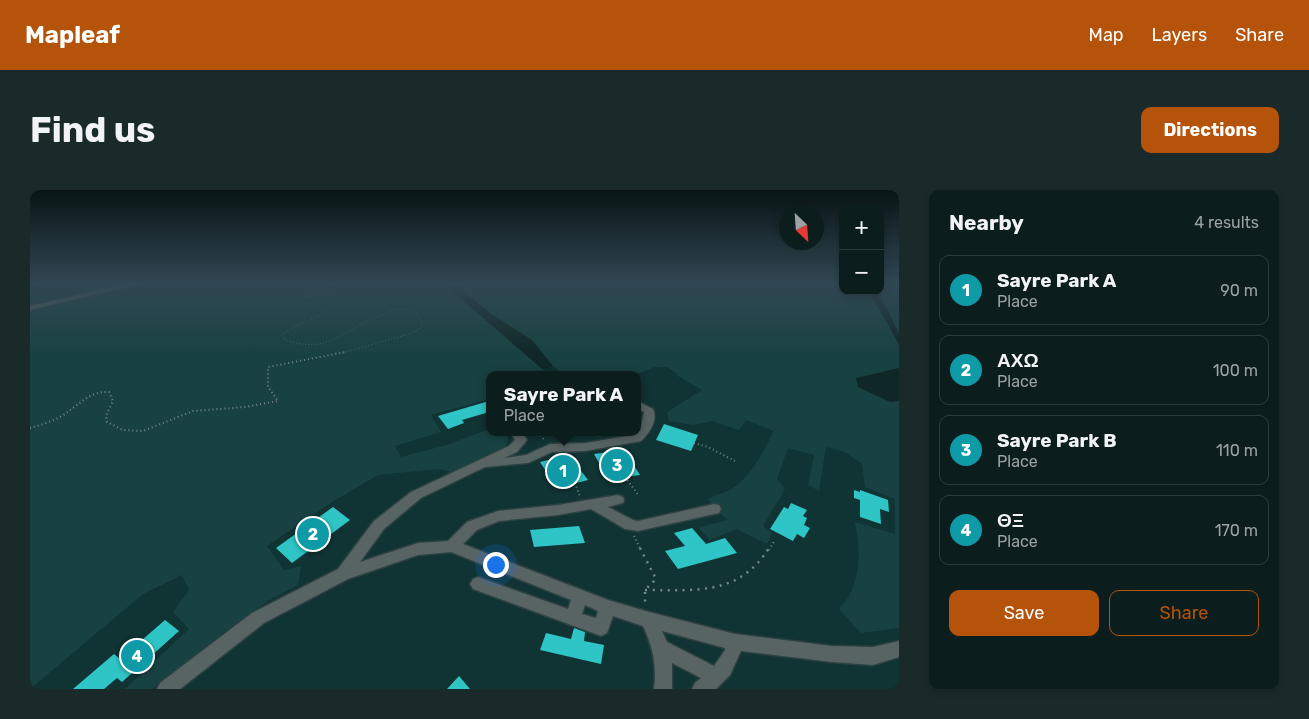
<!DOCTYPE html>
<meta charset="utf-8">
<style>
:root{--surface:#0c1d1e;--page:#1a2a2b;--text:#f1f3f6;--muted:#9aa2a4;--line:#2c3b3c;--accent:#b45309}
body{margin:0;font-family:Rubik,sans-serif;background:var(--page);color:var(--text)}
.controls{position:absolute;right:15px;top:15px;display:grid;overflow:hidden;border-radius:10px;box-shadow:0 2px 8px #0003}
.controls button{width:45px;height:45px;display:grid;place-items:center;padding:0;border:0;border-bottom:1px solid var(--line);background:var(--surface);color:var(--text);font:25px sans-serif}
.compass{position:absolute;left:749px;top:15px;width:45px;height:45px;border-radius:50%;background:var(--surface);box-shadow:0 2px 8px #0003;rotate:155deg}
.you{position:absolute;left:465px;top:374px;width:18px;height:18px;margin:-12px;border:4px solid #fff;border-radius:50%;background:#1a73e8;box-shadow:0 0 0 8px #1a73e833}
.badge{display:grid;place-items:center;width:32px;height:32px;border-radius:50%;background:var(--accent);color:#fff;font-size:16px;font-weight:700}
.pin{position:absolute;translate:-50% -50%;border:2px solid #fff;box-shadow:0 1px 5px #0006}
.popup{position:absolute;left:456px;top:181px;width:155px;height:65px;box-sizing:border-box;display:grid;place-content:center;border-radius:10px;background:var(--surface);filter:drop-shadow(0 1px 4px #0005);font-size:16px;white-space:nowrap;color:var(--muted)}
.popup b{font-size:19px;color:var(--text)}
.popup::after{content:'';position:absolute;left:50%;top:100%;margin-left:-10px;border:10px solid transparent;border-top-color:var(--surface)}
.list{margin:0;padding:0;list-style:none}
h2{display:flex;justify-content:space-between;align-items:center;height:65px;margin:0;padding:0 20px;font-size:21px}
h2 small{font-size:16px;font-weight:400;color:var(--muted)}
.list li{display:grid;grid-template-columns:32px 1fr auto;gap:15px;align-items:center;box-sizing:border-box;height:70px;margin:0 10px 10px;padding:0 10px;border:1px solid var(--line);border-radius:10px}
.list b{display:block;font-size:19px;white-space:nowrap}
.list p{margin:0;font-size:16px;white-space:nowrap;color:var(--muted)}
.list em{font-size:16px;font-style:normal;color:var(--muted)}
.actions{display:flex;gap:10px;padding:15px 20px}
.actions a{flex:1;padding:11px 0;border:1px solid var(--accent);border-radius:10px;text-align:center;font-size:18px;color:var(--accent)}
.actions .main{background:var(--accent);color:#fff}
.map{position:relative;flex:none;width:869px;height:499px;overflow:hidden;border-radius:10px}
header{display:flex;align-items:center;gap:30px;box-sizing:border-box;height:70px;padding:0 25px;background:var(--accent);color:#fff}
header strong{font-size:24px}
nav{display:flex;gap:28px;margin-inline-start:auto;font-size:18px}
.intro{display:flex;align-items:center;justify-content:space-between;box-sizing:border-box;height:120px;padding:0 30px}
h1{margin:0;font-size:35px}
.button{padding:12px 22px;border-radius:10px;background:var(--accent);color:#fff;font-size:18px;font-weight:700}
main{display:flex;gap:30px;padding:0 30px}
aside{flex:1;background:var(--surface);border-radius:10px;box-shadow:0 2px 8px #0003}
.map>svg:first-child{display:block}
.built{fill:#103333}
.green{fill:#184242}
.building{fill:#2fc4c6}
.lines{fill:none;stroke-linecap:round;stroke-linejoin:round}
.minor-casing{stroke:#2c4142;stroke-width:3}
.path-far2{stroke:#768888;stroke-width:1;stroke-dasharray:0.5 2.5;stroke-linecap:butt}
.path-far1{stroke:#768888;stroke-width:2;stroke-dasharray:1 3;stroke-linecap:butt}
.path{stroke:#768888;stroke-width:2.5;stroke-dasharray:2 5.5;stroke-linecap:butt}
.minor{fill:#586363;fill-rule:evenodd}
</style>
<header>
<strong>Mapleaf</strong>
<nav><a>Map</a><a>Layers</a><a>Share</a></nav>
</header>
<div class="intro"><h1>Find us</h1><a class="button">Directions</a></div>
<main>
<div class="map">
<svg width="869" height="499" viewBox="0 0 869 499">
<rect width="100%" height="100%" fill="#102728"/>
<!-- built -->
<path class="built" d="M657,140L869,265V499H0V298L459,193V242H607V185H489Z"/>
<!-- green -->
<path class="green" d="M0,94H96L0,115Z
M114,94H414L519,185H459V209L401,225L411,242L365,256L371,267L420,254L459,239V242H477L478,247L476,256L422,282L408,279L348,285L302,312L237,356L254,380L271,376L268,395L238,411L202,436L122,499H95L159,439L143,422L159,400L152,385L113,404L0,499V121Z
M425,94H813V101H838L858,134L869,155V178L826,188L828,197L860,212L869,211V438L831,443L809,419C832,395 831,363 825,332L865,344V309L835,297L832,274L815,262L796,257L789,301L778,295L784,265L758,258L747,289L755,299L733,336L742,343L737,354L707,339L680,350L669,338L697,330L678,309C686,304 696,303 703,298C722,285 734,261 744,241L716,230L709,240L682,231L663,235L639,231L637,222L672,200L646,185L648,184L637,177H625L604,185H535L523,176L502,150L460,123Z
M850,94H869V144L858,120L846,101H850Z"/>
<!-- building -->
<path class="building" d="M459,211V222L432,230L434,233L418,239L408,226Z
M634,234L668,245L661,261L626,250Z
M594,260L610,285L578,289L564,264Z
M539,265L558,290L527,298L510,272Z
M824,300L830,302V300L858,310L859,322L850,319L851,334L830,327V310L824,308Z
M761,313L777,320L773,326L777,328L774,335L780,338L774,348L767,344L763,351L740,339L754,317L758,319Z
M303,317L320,330L262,373L246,358Z
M549,336L555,353L504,357L500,340Z
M662,338L676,354L695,348L707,363L648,379L635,361L655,356L644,343Z
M135,430L149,441L92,492L87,488L74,499H43L84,464L90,469Z
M544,438L555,442L554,451L574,455L571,474L510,460L516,443L541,449Z
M429,486L440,499H417Z"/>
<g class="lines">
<defs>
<path id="minor" d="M96,94H110L0,120V116Z
M607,211L623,219C628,231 620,242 611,251L555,261L522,262L498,273L455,277L391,308L354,339L330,372L388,353L418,351L437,332L468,321L528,315L588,305L593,307L594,310L593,313L578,317L603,330L608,331L684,314L689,315L691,319L689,323L608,341L595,339L561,319L528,325L469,331L447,340L433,354L578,410L619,422L705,444L802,456L843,457L869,451V467L843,475L802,472L711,461L700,485L686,499H662L665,493L671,488L642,473V499H624C627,476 623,457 613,436L583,426L577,443L571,446L443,399L440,394L443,389L448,387L538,419L541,410L421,362L388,365L318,389L234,433L150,499H127L130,493L222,423L308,379L344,331L381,302L479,256L485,250L481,242H492L497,250L487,262L474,268L496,265L520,254L555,253L604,245L611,236L614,222L607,218ZM555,415L568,421L566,428L552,424ZM632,441L695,458V460L684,476L637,452Z"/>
</defs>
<!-- minor casing -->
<use href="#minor" class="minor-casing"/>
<!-- path-far2 -->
<path class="path-far2" d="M308,94L271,104V107H276L305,103L310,105L312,111C294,127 271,131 252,145L255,150C268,154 279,156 293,153C312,149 365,108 385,122C389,125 391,130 393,135L388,140L379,144L312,163
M0,95L7,94"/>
<!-- path-far1 -->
<path class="path-far1" d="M0,238C10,235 21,232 30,227C48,217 57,201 79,202L83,211L76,226L77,232L93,240L113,241L163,221L215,217L248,211L238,197V177L316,162
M500,242L502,244L501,248
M508,242L515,251
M566,242L569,246
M664,253L678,257L707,272
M595,287L609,306
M545,293L550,307
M604,346L611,360
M739,360L745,350"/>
<!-- path -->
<path class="path" d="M610,358L626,389L615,400V417
M615,400C665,400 709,406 739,358"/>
<!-- minor -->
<use href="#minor" class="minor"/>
</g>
<!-- sky -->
<linearGradient id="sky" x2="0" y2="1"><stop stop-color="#091516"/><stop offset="0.57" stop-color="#314753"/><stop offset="1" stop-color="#314753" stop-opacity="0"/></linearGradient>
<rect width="869" height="164" fill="url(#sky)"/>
</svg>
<div class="controls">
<button>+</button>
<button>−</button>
</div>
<svg class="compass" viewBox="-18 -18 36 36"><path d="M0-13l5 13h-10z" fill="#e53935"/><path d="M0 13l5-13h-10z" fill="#9aa2a4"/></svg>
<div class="you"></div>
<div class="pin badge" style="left:533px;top:281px;background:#0f9aa8">1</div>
<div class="popup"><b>Sayre Park A</b>Place</div>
<div class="pin badge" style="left:283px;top:344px;background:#0f9aa8">2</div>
<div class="pin badge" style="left:587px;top:275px;background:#0f9aa8">3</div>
<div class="pin badge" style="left:107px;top:466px;background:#0f9aa8">4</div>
</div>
<aside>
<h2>Nearby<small>4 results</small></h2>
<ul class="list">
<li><span class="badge" style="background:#0f9aa8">1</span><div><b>Sayre Park A</b><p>Place</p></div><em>90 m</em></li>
<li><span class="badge" style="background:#0f9aa8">2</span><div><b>ΑΧΩ</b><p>Place</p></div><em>100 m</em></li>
<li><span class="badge" style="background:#0f9aa8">3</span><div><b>Sayre Park B</b><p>Place</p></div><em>110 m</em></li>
<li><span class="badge" style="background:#0f9aa8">4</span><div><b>ΘΞ</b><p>Place</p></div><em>170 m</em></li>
</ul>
<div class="actions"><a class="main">Save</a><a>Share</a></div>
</aside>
</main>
